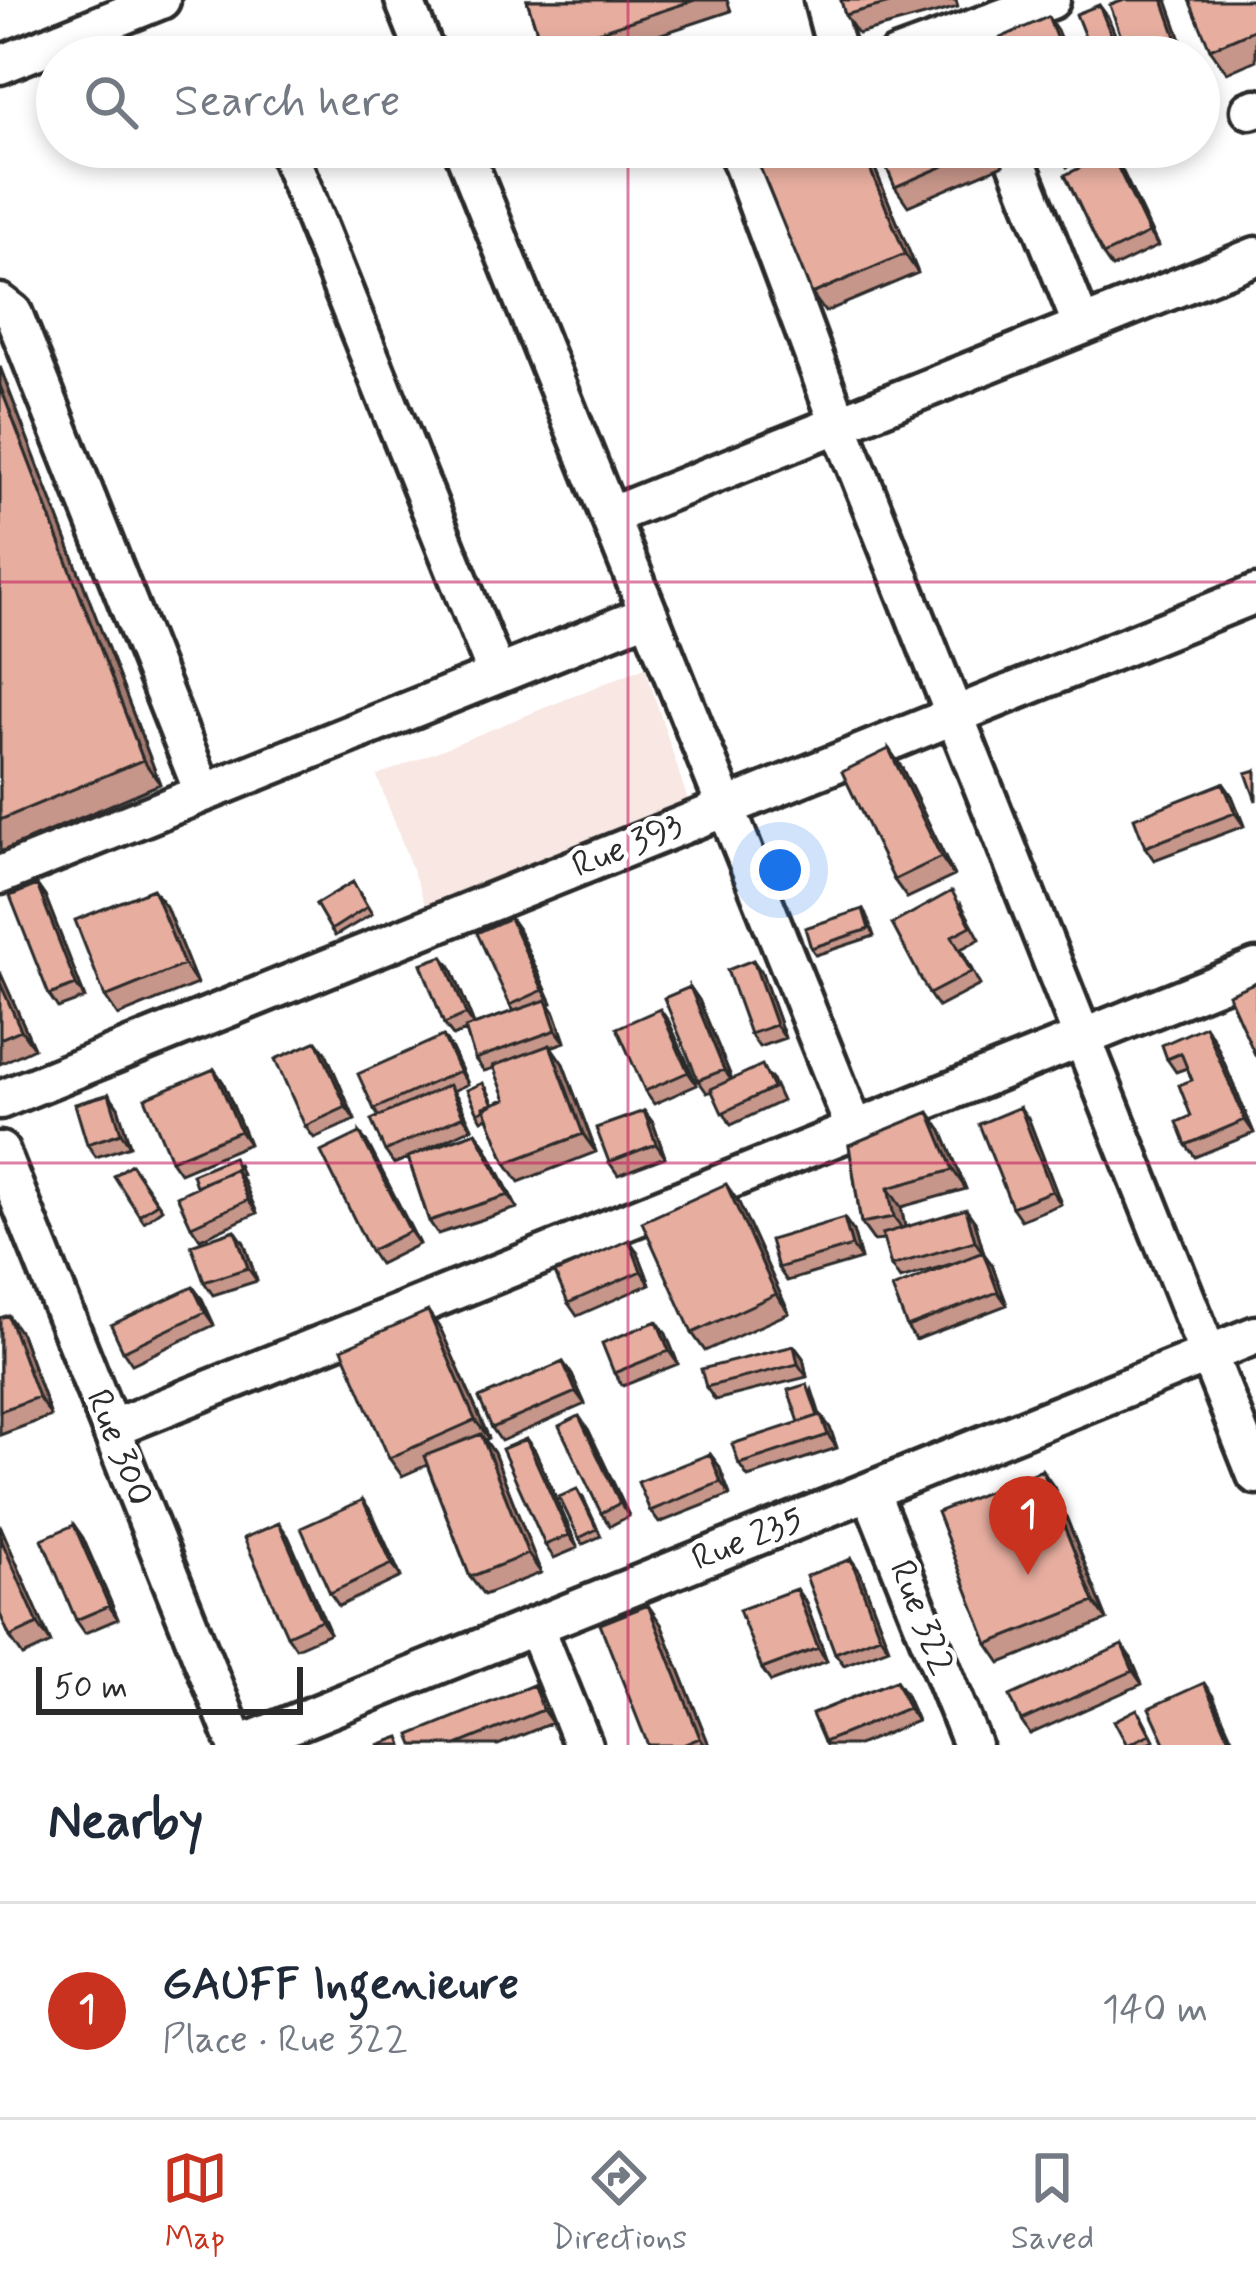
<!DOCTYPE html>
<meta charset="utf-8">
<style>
:root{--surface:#fff;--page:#f2f2f3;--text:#1f2937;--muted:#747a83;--line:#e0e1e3;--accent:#c8321e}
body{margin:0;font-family:Mynerve,sans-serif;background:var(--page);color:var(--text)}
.scale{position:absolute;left:36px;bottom:30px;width:267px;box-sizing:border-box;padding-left:12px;border:6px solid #2b2b2b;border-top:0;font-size:33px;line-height:42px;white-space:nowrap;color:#2b2b2b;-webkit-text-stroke:9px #fff;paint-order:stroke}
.you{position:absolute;left:780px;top:870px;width:42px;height:42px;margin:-30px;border:9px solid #fff;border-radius:50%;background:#1a73e8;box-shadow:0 0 0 18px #1a73e833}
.badge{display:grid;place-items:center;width:78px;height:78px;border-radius:50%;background:var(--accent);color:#fff;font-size:39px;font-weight:700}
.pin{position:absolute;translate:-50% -99px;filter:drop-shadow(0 3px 6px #0008)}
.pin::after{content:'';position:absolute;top:63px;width:42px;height:36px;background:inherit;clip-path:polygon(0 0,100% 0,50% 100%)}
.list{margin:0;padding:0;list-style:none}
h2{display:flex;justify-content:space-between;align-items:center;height:156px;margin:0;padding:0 48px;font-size:51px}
h2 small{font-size:39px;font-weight:400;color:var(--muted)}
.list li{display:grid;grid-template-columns:78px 1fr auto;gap:36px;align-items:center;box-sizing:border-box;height:216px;padding:0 48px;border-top:3px solid var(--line)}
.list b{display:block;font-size:45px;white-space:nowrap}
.list p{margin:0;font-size:39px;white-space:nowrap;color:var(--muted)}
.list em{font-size:39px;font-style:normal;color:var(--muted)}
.icon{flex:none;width:66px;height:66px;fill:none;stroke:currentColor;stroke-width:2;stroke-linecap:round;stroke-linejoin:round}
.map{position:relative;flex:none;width:1256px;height:1745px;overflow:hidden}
.search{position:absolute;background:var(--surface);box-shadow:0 6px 18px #0003;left:36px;right:36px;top:36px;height:132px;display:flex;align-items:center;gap:30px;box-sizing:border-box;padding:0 42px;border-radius:66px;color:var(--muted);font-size:45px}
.sheet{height:372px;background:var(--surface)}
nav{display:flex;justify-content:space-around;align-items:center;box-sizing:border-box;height:168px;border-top:3px solid var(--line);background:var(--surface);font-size:33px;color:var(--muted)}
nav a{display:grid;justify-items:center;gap:6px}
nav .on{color:var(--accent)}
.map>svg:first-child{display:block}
.built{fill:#f8e7e2}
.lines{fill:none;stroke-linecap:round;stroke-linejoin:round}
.street-casing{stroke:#2b2b2b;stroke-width:45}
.street{stroke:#fff;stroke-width:36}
.wall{fill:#c7968a;stroke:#2b2b2b;stroke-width:3}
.shaded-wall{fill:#a27a70;stroke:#2b2b2b;stroke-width:3}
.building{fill:#e7aea0;stroke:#2b2b2b;stroke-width:3}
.grid{fill:none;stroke:#c2185b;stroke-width:3;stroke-opacity:0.55}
.labels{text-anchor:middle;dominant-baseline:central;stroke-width:9;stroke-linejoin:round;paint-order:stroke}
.street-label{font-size:36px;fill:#2b2b2b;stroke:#fff}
</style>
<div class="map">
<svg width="1256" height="1745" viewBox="0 0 1256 1745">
<rect width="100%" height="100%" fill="#fff"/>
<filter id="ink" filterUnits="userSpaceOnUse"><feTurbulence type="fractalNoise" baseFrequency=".00833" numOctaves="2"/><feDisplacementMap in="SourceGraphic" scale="24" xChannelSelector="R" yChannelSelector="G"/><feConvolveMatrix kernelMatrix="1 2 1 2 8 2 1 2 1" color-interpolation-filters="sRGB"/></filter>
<g filter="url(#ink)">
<!-- built -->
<path class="built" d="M645,667L692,813L427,909L377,776Z"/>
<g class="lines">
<defs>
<path id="street" d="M404,0L427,57
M823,0L838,57
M896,57L1051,0
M0,65L161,0
M1250,110L1256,108
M286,147L497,675
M462,147L855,1130
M736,147L839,424L1256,1475
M1011,147L1082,326
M0,303L13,313L203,792
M610,516L1256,256
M0,875L649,614
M0,1100L1256,594
M0,1151L237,1745
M111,1429L1256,968
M870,1491L972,1745
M535,1626L583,1745
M240,1745L1256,1335"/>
</defs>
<!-- street casing -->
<use href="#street" class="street-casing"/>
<!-- street -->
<use href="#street" class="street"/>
</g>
<!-- wall -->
<path class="wall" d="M527,0H727L731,11L592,57H548L543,50Z
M841,0H956L958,7L858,34L845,15Z
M1125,0L1187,57H1128Z
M1256,0V60L1227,73L1210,49Z
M866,147L918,273L825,312L812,294Z
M878,147H995L1003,165L908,206L895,187Z
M1056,147H1098L1100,151L1067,167Z
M1111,153L1120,166L1158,246L1112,268L1103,255Z
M0,367L160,784L0,852Z
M889,749L902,768L954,876L907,898L894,880Z
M1223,783L1232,796L1244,826L1154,860L1145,847Z
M353,882L372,914L335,936L316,904Z
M37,885L46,898L85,998L58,1008L49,995Z
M961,904L980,939L961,949L980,985L938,1007L929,994Z
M166,907L197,984L118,1016L105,997Z
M863,909L867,916L874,936L816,955L811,948Z
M510,918L519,931L552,1003L549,1004L555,1013L565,1042L551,1047L563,1064L596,1152L519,1182L506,1163L488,1117L482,1120L478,1113L487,1089L494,1104L506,1099L494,1068L484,1071L475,1059L466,1031L453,1036L444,1024L452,969L474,1025L514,1011L510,1005Z
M0,972L34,1048L0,1064Z
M762,973L785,1038L759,1047L750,1034Z
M690,987L699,1000L732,1079L771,1077L782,1101L731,1125L712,1091L707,1093L698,1080Z
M669,1022L697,1085L654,1104L645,1091Z
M1214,1039L1254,1133L1195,1157L1186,1145L1191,1116L1192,1080L1187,1068L1176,1072L1167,1059Z
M452,1049L468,1084L453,1091L472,1128L420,1152L476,1132L485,1145L517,1208L438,1234L429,1221L408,1158L394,1164L385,1151L379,1117L374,1109Z
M326,1053L355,1120L314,1138L305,1126Z
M214,1069L223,1082L249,1144L180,1173L171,1160Z
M109,1094L118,1107L130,1146L96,1157L87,1144Z
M644,1111L653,1123L665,1157L618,1175L609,1162Z
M1029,1120L1061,1204L1021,1220L1012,1207Z
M942,1131L966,1189L901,1207L905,1227L975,1222L984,1254L992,1265L1007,1305L916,1340L907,1327L961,1261L900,1279L891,1266L884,1240L874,1241L861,1223L849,1145Z
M360,1133L369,1146L419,1244L379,1264L370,1251Z
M131,1164L162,1209L144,1222L139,1215Z
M238,1164L242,1175L240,1176L257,1213L200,1239L191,1226L197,1187Z
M739,1203L789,1313L705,1351L692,1333Z
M844,1218L853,1231L861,1259L787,1281L778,1268Z
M629,1240L638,1253L650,1284L577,1316L568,1303Z
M244,1243L257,1281L213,1295L204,1282Z
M202,1299L214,1325L132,1364L123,1351Z
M0,1318L21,1334L51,1416L0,1435Z
M441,1330L489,1438L485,1440L494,1453L541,1573L484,1595L470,1577L427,1465L402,1476L389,1458Z
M666,1334L678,1364L623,1386L614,1373Z
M794,1346L803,1358L807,1377L715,1400L706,1387Z
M563,1362L572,1375L585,1404L501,1441L492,1428Z
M812,1390L820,1415L830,1428L837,1448L748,1477L739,1464L799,1422Z
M588,1429L629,1516L610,1526L601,1513Z
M526,1439L535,1451L578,1548L554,1558L545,1545Z
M710,1454L719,1466L730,1495L659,1523L650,1511Z
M1042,1470L1055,1489L1107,1620L1001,1663L988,1644Z
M582,1495L601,1536L583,1544L579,1538Z
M363,1500L372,1513L401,1577L339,1606L330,1593Z
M0,1525L51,1643L23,1656L10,1637L0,1614Z
M74,1525L83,1538L118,1619L85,1633L76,1620Z
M288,1536L330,1633L296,1648L287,1635Z
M851,1559L860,1572L889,1648L844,1665L835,1653Z
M805,1601L827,1661L771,1682L762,1669Z
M661,1624L709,1745H648Z
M1131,1658L1142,1684L1030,1734L1021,1721Z
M533,1685L542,1698L552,1723L498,1745H414Z
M905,1693L917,1721L858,1745H826L824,1742Z
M1141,1715L1154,1740L1145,1745H1127Z"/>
<!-- shaded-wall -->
<path class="shaded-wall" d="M1163,0H1167L1187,57H1185L1181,51Z
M1099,5L1108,17L1124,57H1120Z
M1048,17L1057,30L1068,57H1064Z
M861,147H866L918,273L905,254Z
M1111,153L1120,166L1158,246L1149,233Z
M0,367L160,784L143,760L0,386Z
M889,749L902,768L954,876L941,857Z
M1223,783L1232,796L1244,826L1235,813Z
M37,885L46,898L85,998L76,985Z
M153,889L166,907L197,984L184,965Z
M510,918L519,931L552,1003L543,990Z
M443,956L452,969L475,1027L466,1014Z
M753,960L762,973L785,1038L776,1025Z
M0,972L34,1048L21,1030L0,983Z
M690,987L699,1000L733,1082L724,1070Z
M546,1000L555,1013L565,1042L556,1030Z
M660,1009L669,1022L697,1085L688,1072Z
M1205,1026L1214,1039L1254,1133L1245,1120Z
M443,1036L452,1049L468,1084L459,1071Z
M317,1041L326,1053L355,1120L346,1107Z
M550,1045L563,1064L596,1152L583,1134Z
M214,1069L223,1082L249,1144L240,1131Z
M449,1085L458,1098L472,1128L463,1116Z
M109,1094L118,1107L130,1146L121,1133Z
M1020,1107L1029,1120L1061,1204L1052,1191Z
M644,1111L653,1123L665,1157L656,1144Z
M929,1112L942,1131L966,1189L953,1170Z
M476,1132L485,1145L517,1208L508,1195Z
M360,1133L369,1146L419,1244L410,1231Z
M235,1169L244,1182L257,1213L248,1200Z
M726,1184L739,1203L789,1313L776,1294Z
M888,1188L901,1207L907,1236L894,1217Z
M966,1209L975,1222L984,1254L992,1265L1007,1305L998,1292L983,1253L975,1241Z
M844,1218L853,1231L861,1259L852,1246Z
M235,1230L244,1243L257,1281L248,1268Z
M629,1240L638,1253L650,1284L641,1271Z
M193,1287L202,1299L214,1325L205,1312Z
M428,1311L441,1330L489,1438L475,1420Z
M8,1315L21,1334L51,1416L38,1397Z
M657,1321L666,1334L678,1364L669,1351Z
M794,1346L803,1358L807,1377L798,1364Z
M563,1362L572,1375L585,1404L576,1392Z
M821,1415L830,1428L837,1448L828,1435Z
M579,1416L588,1429L629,1516L620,1503Z
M481,1434L494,1453L541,1573L528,1554Z
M526,1439L535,1451L578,1548L569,1535Z
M710,1454L719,1466L730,1495L721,1482Z
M1042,1470L1055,1489L1107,1620L1094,1602Z
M363,1500L372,1513L401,1577L392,1564Z
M279,1523L288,1536L330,1633L321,1620Z
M0,1525L51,1643L38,1624L0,1537Z
M74,1525L83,1538L118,1619L109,1606Z
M851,1559L860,1572L889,1648L880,1636Z
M796,1589L805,1601L827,1661L818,1648Z
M648,1605L661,1624L709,1745H705L700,1738Z
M1122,1645L1131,1658L1142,1684L1133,1671Z
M896,1680L905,1693L917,1721L908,1708Z
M1204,1683L1213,1696L1235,1745H1232Z
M533,1685L542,1698L552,1723L543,1710Z"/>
<!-- building -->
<path class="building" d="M527,0H695L543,50Z
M841,0H901L845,15Z
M1125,0H1163L1181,51L1163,57H1128L1110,5Z
M1189,0H1256V29L1210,49Z
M1099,5L1120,57H1093L1076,14Z
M1048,17L1064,57H1006L998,39Z
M775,147H861L905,254L812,294L755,155Z
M878,147H988L895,187Z
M1056,147H1090L1062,161Z
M1111,153L1149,233L1103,255L1065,175Z
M0,386L143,760L0,820Z
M889,749L941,857L894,880L842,772Z
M1256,770V801L1246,773Z
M1223,783L1235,813L1145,847L1134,818Z
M353,882L367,907L331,930L316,904Z
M37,885L76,985L49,995L10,896Z
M153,889L184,965L105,997L75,920Z
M952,891L971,926L952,936L971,972L929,994L892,924Z
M863,909L869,929L811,948L805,928Z
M510,918L543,990L510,1005L477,933Z
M443,956L466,1014L444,1024L421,964Z
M753,960L776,1025L750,1034L727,970Z
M1256,982V1057L1228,994Z
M0,983L21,1030L0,1039Z
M690,987L724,1070L698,1080L664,998Z
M546,1000L556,1030L475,1059L465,1028Z
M660,1009L688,1072L645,1091L617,1028Z
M1205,1026L1245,1120L1186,1145L1177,1122L1191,1116L1179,1085L1192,1080L1181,1053L1167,1059L1162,1045Z
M443,1036L459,1071L374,1109L358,1074Z
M317,1041L346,1107L305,1126L275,1059Z
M550,1045L583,1134L506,1163L484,1107L506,1099L493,1066Z
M762,1065L773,1088L722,1113L711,1089Z
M214,1069L240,1131L171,1160L145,1098Z
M483,1083L493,1104L478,1113L467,1090Z
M449,1085L463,1116L385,1151L371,1120Z
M109,1094L121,1133L87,1144L75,1104Z
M1020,1107L1052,1191L1012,1207L979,1124Z
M644,1111L656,1144L609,1162L596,1128Z
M929,1112L953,1170L888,1188L894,1217L861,1223L849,1145Z
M476,1132L508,1195L429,1221L408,1157Z
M360,1133L410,1231L370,1251L321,1152Z
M233,1157L237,1169L196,1186L192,1174Z
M131,1164L157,1203L139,1215L114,1176Z
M235,1169L248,1200L191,1226L177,1196Z
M726,1184L776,1294L692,1333L642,1222Z
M966,1209L975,1241L891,1266L882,1234Z
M844,1218L852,1246L778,1268L770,1240Z
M235,1230L248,1268L204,1282L191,1245Z
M629,1240L641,1271L568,1303L555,1273Z
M983,1252L998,1292L907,1327L892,1288Z
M193,1287L205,1312L123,1351L111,1325Z
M428,1311L475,1420L389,1458L342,1349Z
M8,1315L38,1397L0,1411V1318Z
M657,1321L669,1351L614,1373L602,1343Z
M794,1346L798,1364L706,1387L701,1369Z
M563,1362L576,1392L492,1428L479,1398Z
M807,1384L818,1416L799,1422L788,1390Z
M821,1415L828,1435L739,1464L732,1444Z
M579,1416L620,1503L601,1513L559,1426Z
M481,1434L528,1554L470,1577L424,1456Z
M526,1439L569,1535L545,1545L502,1449Z
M710,1454L721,1482L650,1511L638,1482Z
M1042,1470L1094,1602L988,1644L937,1512Z
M577,1489L597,1529L579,1538L559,1497Z
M363,1500L392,1564L330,1593L301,1528Z
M279,1523L321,1620L287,1635L244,1538Z
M74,1525L109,1606L76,1620L42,1539Z
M0,1537L38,1624L10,1637L0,1614Z
M851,1559L880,1636L835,1653L806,1576Z
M796,1589L818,1648L762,1669L739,1610Z
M648,1605L700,1738L683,1745H648L600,1624Z
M1122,1645L1133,1671L1021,1721L1010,1696Z
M896,1680L908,1708L824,1742L812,1714Z
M1204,1683L1232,1745H1166L1149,1708Z
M533,1685L543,1710L457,1745H414L410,1735Z
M1137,1709L1150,1734L1127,1745L1114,1721Z
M400,1737L403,1745H378Z"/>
</g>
<!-- grid -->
<path class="grid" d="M628,0V57M628,147V1745M0,582H1256M0,1163H1256"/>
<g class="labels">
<!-- street labels -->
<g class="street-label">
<text transform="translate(628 847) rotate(-22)">Rue 393</text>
<text transform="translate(118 1448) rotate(68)">Rue 300</text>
<text transform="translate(748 1540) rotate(-22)">Rue 235</text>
<text transform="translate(921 1618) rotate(68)">Rue 322</text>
</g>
</g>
</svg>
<div class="scale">50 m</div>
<div class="you"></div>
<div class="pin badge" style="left:1028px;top:1575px">1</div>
<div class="search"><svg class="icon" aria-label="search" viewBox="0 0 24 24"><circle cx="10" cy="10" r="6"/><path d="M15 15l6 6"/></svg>Search here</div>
</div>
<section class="sheet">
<h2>Nearby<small></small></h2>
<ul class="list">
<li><span class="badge">1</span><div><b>GAUFF Ingenieure</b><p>Place · Rue 322</p></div><em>140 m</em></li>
</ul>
</section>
<nav>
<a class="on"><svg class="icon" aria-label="map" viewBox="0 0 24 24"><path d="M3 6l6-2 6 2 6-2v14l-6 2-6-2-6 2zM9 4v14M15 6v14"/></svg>Map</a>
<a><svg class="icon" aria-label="directions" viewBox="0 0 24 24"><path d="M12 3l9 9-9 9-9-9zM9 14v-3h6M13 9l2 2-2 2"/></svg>Directions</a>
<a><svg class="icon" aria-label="saved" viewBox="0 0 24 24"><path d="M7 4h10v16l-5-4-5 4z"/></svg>Saved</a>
</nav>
